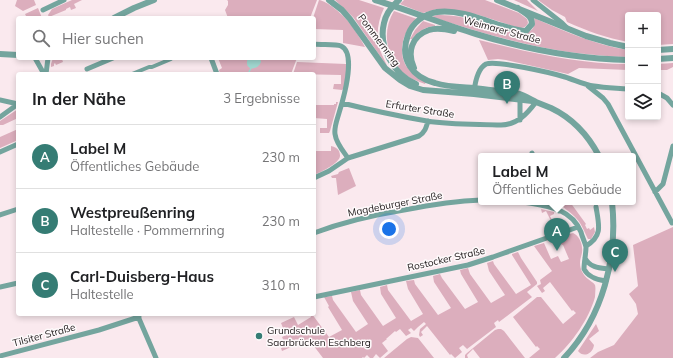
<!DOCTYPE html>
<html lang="de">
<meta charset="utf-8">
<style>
:root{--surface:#fff;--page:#f2f2f2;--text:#202124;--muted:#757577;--line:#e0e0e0;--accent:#357c74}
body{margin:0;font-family:Mulish,sans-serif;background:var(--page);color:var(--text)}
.controls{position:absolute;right:12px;top:12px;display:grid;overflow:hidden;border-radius:4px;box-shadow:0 2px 6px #0003}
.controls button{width:36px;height:36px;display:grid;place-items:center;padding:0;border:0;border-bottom:1px solid var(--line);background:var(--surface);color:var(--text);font:20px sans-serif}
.you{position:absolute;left:389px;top:229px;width:14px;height:14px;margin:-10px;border:3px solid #fff;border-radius:50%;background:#1a73e8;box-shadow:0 0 0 6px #1a73e833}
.badge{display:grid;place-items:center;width:26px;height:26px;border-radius:50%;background:var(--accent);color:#fff;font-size:13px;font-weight:700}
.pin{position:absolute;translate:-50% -33px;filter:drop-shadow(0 1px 2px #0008)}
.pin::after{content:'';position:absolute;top:21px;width:14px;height:12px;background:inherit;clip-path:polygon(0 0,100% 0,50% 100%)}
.popup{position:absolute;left:478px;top:153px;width:158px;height:52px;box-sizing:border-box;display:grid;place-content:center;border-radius:4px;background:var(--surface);filter:drop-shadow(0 1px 3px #0005);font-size:13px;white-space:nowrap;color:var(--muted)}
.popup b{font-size:15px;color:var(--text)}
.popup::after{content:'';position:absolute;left:50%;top:100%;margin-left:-8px;border:8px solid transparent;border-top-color:var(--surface)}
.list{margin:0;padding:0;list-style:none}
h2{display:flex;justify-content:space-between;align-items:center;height:52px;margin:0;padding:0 16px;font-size:17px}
h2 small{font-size:13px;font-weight:400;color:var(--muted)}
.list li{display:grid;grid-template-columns:26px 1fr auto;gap:12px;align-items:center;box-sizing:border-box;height:64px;padding:0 16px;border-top:1px solid var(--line)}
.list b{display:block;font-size:15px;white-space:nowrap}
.list p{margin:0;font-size:13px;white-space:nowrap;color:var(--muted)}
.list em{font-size:13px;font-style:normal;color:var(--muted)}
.icon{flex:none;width:22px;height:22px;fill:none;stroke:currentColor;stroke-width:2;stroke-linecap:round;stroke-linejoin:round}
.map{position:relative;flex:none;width:673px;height:358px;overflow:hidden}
.search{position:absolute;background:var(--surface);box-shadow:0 2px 6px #0003;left:16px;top:16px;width:300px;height:44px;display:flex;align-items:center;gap:10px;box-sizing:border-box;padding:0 14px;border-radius:4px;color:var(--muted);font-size:15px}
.panel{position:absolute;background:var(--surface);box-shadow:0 2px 6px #0003;left:16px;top:72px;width:300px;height:244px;border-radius:4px}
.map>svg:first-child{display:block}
.green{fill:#dcaebd}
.water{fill:#a1d9d1}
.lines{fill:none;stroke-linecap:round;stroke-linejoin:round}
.stream{stroke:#a1d9d1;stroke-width:1.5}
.pedestrian{stroke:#74a59e;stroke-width:4}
.minor{stroke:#74a59e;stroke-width:5}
.tertiary{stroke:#74a59e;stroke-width:6}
.poi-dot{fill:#357c74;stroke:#fefafb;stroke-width:1.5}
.labels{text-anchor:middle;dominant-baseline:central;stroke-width:3;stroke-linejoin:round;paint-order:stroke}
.street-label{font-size:10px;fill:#1e191a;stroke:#fefafb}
.poi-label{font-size:10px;fill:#1e191a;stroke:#fefafb;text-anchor:start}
</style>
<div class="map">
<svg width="673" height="358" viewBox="0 0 673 358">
<rect width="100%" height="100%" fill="#fae9ee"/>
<!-- green -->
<path class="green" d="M17,0H34L36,5L23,11L15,6Z
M72,0H82L74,4L76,8L71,10L70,7L66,9V10L49,17L48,15L52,9Z
M227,0H317L310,18H228L225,10L228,5V1Z
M319,0C327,1 342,14 347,20C354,28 360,38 365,47L343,43V30L314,29V18H313Z
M335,0H359L384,8C377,23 375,39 382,55C384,59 386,63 387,66L353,17Z
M404,0H485L519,13L527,19L528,23C526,27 524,28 519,28L479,15L444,9H437L423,13L400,4Z
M514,0H527L538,11Z
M538,0H673V44L658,45V15H628V42C607,38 587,31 567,22L565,17L552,10Z
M38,8L42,18H27L25,14Z
M394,11L417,19C413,23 409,27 407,31C401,41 400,56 406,66C411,72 419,77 426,82L425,84C418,81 410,79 405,74C402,73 400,70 398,67C385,51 383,29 394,11Z
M437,15C464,14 491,25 516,33C528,35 537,30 534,18C564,31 595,45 628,50V57C589,56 548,50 510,40C484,34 458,25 432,17Z
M423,21L435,25V26C425,27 418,31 412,39H410L415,30Z
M479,40C528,52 577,64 628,64V70L579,68L568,74L506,60L498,59L488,60Z
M53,58L62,59L63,62L56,65L55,63L54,64V66L51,67V64Z
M218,58H297L291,74H220L219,70L222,68Z
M297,62L346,64V75L344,88L342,90L333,89L334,84H341V75L293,74Z
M673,63V67L667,70H658V64Z
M336,102H338L330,131L329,133H320V128H327V119L314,118V105H334V104H336Z
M18,109V118L3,125H0V121Z
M18,129V140L0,148V137Z
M331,146C335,147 337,148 339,151C340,154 341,157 338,160C335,165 319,173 314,175V151H331Z
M349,168L356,186L338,195L336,178H332L331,176L338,174L339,172Z
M559,202H570L586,224L585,225L587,229L589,228L590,230L594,227L595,232L591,239H588C584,231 581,222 574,216C569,211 563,208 559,202Z
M541,209L554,212V214L550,216L557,230L561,228V230L552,233V231L555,229L546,211L542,213Z
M673,227V358H590L598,352L614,345L638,314L636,304L629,294L638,286L633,245Z
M573,233C578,235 582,242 582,248C583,253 580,258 580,263C580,269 583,275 588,279C590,281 593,282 595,285C596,289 595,293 595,297C589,319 572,343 555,358H529L540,349L537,346L536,347L513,317L537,297H541L563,324L576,313L573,310L572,311L550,282L543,288L545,291L542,293L537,286L541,284L540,280L552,271L534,246L544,243L551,259L558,256L561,262L569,259L563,245L558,243L557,238Z
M518,252L521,258L537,282V284L527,292L532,297L499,322L498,320L494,323L496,327L467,349L463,345L459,348L462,352L455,358L451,354L450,355L427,326L421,332L423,335L420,337L419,335L420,329L426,324L424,322L418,327L414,331L411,328L408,330L411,333L406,336L400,329L396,332L395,331L386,339H387L382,343L388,351L380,358L376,354L373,358H370L367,355L364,358L363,357L362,358H323L310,341L308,342L307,340L282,351L281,348L286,345L282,337L288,334L285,327L283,328L281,323L294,317L298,325L311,317L310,314H312L329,337L342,330L328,307L329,306L324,297L332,296L333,300L356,332L368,324L353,301L351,292L360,290L361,295L383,326L396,318L381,294L380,287L387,285L388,290L411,321L423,314L408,289L406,281L414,280L415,284L438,315L451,308L434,282L433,276L440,274L442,278L465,309L478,302L461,274L460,270L468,268L470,274L491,303L505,295L489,271L487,263L493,261L494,264L516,294L531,285L512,255V254Z
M596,324L599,331L589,339L594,345C593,354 583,358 578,351Z
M498,329H501L504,331L525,358H480L473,349L467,355L468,358H465V355L467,353L495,330Z
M411,337L418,338L434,358H384L407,339Z"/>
<!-- water -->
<path class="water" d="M248,58H260L261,62C257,72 243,70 248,58Z"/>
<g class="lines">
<!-- stream -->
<path class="stream" d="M248,74L251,68"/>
<!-- pedestrian -->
<path class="pedestrian" d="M132,74L149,67H152L171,59"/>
<!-- minor -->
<path class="minor" d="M533,0L562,23L567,28
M43,10L64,0
M314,44C321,45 336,44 341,46C357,53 343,100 339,113C337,120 334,127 335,134C336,143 343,151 348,158
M35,58L44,74
M211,58L217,74
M87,69L113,58
M46,74L48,58
M588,86L603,98L608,104L672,223
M474,92C475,83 477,69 486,64C496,60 552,73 565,77C575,80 584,85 594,86C605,88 617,88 628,89
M658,93L667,98L673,105
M0,100L18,104
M342,103C370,110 398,116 427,121C451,125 476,124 501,125C517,125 527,114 536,102
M0,117L18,104
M520,120V101
M0,152L18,144
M532,153L533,156
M314,178L329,171L348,158L419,136C425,132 426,128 428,121
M655,192L663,184L673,146
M524,202C547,206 571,208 581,232C582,237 585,242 586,247C586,254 584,262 584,269C588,277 598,280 606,281
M554,202L559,211
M0,215L18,209
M314,233C343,222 373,215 404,210C430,205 455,201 481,200
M586,246C603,236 599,225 596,207
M585,258C590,268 600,268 609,269
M0,287L18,283
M314,297L468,265L493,257L578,227
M137,314L156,358
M0,356L99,330L139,317"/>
<!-- tertiary -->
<path class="tertiary" d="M329,0L342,10L350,19L385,68L400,80L410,86L423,90L474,94L532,101
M375,0C409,10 442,24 476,34C525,49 577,59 628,60
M399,0C392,6 386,13 384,23C378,47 394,75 416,84
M497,0L586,36L610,43L628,47
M518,8C524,13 532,15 532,24L526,31C516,31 508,27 499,25C481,19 457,9 437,12C424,14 412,23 408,35C399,59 412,77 435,83C448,87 461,87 474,88C488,90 503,91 516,93C524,95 530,99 536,102C541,104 546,106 551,108C572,118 588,135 599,156
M114,18L134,8L154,0
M658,50L673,49
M0,54L18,55
M658,59L673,58
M414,68C407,53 411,36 429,30C437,27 446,29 454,31
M564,358C603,317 618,257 612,202"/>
</g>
<!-- markers -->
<circle class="poi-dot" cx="259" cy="336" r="4"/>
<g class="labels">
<!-- street labels -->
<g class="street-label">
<text transform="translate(502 30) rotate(15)">Weimarer Straße</text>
<text transform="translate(379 40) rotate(53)">Pommernring</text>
<text transform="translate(420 109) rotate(9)">Erfurter Straße</text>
<text transform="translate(395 204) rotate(-11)">Magdeburger Straße</text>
<text transform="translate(446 259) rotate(-13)">Rostocker Straße</text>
<text transform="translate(44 335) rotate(-15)">Tilsiter Straße</text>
</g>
<!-- poi labels -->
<g class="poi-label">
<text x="267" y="330">Grundschule<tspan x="267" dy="12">Saarbrücken Eschberg</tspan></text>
</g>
</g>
</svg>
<div class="controls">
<button>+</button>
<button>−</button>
<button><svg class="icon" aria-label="layers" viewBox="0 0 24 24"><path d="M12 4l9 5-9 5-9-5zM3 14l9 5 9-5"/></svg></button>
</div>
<div class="you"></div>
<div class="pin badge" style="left:557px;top:251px">A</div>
<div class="popup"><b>Label M</b>Öffentliches Gebäude</div>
<div class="pin badge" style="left:507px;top:104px">B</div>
<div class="pin badge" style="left:615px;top:272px">C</div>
<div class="search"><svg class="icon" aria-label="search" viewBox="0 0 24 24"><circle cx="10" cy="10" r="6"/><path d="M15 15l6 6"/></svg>Hier suchen</div>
<section class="panel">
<h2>In der Nähe<small>3 Ergebnisse</small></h2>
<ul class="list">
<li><span class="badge">A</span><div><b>Label M</b><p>Öffentliches Gebäude</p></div><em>230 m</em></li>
<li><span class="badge">B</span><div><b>Westpreußenring</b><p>Haltestelle · Pommernring</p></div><em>230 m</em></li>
<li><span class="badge">C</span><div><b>Carl-Duisberg-Haus</b><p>Haltestelle</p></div><em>310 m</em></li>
</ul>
</section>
</div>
